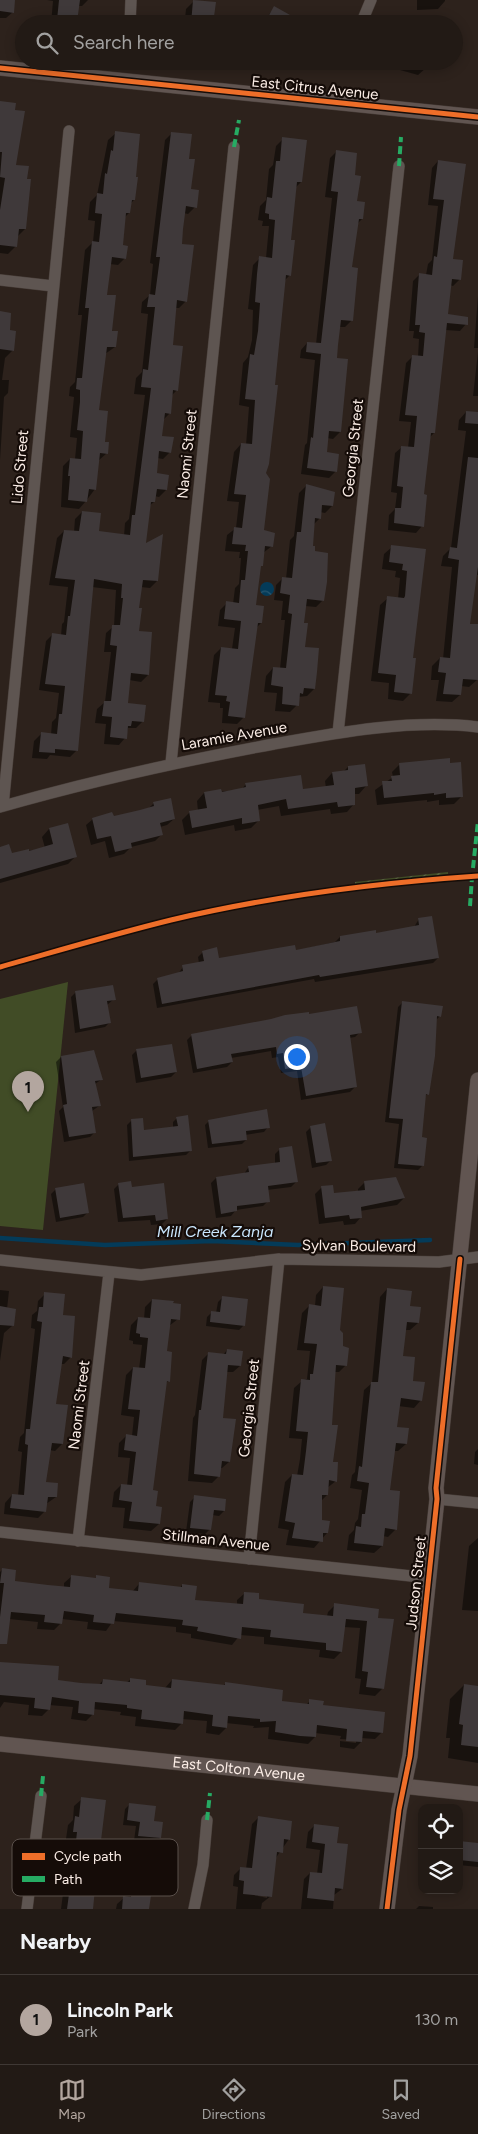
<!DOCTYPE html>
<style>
:root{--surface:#221a15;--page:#2e2722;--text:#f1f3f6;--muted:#a2a1a0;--line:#3f3834;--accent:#b3a69f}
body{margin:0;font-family:Figtree,sans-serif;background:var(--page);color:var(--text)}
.controls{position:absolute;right:15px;bottom:15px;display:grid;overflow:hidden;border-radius:10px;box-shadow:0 2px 12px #0003}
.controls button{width:45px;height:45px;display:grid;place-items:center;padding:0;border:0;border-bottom:1px solid var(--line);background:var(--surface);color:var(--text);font:25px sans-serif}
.you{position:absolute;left:296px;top:1056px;width:18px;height:18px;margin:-12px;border:4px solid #fff;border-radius:50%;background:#1a73e8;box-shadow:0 0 0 8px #1a73e833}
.badge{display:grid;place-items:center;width:32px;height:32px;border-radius:50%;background:var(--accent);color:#111;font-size:16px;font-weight:700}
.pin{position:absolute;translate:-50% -41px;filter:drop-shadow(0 1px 2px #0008)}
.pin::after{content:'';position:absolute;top:26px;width:18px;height:15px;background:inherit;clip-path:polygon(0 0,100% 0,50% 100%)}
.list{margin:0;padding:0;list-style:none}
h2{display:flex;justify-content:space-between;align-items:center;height:65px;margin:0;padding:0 20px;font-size:21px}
h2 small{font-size:16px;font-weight:400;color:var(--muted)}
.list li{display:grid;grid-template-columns:32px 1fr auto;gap:15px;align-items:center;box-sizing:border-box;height:90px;padding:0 20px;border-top:1px solid var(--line)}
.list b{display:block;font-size:19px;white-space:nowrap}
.list p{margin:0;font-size:16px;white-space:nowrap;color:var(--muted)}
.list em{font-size:16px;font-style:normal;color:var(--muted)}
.icon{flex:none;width:28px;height:28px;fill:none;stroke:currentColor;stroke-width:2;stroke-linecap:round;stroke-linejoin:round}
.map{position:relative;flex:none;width:478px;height:1909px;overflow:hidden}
.search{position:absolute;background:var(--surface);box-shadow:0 2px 12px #0003;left:15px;right:15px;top:15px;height:55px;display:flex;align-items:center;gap:12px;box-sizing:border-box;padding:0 18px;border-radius:28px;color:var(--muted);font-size:19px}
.sheet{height:155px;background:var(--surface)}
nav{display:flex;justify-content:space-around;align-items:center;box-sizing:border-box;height:70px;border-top:1px solid var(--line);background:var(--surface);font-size:14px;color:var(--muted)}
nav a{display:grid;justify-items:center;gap:2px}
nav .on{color:var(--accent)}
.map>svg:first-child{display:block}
.park{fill:#414c26}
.garden{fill:url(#garden-furrows)}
.water{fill:url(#water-waves)}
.shadow{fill:#0007;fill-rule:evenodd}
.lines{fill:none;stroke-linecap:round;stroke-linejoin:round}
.stream{stroke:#043b59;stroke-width:4.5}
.building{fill:#3f393a}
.street-casing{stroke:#473d38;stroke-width:12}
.secondary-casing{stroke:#473d38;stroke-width:16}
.street{stroke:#5e5551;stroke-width:11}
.secondary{stroke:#615551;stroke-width:15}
.quiet{stroke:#26ab63;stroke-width:4;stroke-dasharray:8 4;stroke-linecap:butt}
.cycleway-casing{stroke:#150c08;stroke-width:8}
.cycleway{stroke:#ee6e29;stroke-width:5}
.labels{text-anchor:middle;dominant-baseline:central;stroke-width:4.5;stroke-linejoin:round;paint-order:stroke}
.street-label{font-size:15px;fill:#fbede6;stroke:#150c08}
.water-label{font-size:16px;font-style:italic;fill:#cae7fe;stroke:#150c08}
.key{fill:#150c08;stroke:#5a504b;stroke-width:1}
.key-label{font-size:14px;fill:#fbede6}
</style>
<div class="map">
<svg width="478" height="1909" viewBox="0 0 478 1909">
<defs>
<pattern id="garden-furrows" width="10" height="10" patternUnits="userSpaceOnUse" patternTransform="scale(1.25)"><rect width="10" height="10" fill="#414c26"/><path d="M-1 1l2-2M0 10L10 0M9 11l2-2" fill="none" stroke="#5d6646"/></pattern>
<pattern id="water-waves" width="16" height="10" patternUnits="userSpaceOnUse" patternTransform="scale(1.25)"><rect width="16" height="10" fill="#043b59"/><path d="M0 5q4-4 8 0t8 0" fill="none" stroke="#2a5871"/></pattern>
</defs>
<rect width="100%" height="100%" fill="#2d221c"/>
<!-- park -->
<path class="park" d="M68,982L43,1230L0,1226V999Z"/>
<!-- garden -->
<path class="garden" d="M448,872V874L355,884V882Z"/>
<!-- water -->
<path class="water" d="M260 589a7 7 0 1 1 14 0a7 7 0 1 1-14 0Z"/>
<!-- shadow -->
<path class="shadow" d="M0,0H14L13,12L6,18H0Z
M47,0H88L82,6H78L76,21L74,24H51L53,1Z
M417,0H445V1L438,9L417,10Z
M194,1L212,24H172L177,18L185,19L186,9Z
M274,8L303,24H262Z
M402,61H428L426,68L418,75L400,70Z
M0,103L15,166L25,229L17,237L16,246L8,254L0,253Z
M116,133L134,200L131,203L129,213L125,217L122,246L125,258L118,265L110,264L106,296L115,347L105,354L97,411L107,453L98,461L95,489L86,501L79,509L61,507L63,466L70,459H75L77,438L70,437L74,397L69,396L70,387L75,382L82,315H78L85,250L93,242L95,221L88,220L90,202L97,195L108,140Z
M172,133L188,160L190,191L195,207L188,214L184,213L180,245L186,301L179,308H175L172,346L177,390L172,395L170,413L163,420L161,437L170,452L163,459L157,458L156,474L167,476L166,490L159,497L154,496V502L149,506L145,545L157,581L150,588L141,587L137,609L138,632L148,675L141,682L129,680L126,704L143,721L136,728H128L125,738L119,745L104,744L106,724L95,723L97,709L105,702L111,652H104L106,633L114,626L116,590L92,587L77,750L70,757L50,755L47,759L32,758L34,741L41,734L51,735L52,722L56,718L59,693L39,690L46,641L53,634L61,636L62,624L64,622L68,587L49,585L57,538L64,531L74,532L75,519L82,512L97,532L124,536L125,523L129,519L145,395L134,394L136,378L142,372L148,314L141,313L142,302L150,295L153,264L150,263L165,140Z
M283,139L301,182L296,187L290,241V275L284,281L264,473L263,531L272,546L263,553L259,568L255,606L261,623L256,628L244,717L237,724L222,723L223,708H220V703L208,702L214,655L221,648L232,649L235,628L218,626L220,610L227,603L233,604L235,588L239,584L241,558H239L240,552L225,551L227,535L236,528L239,502L227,501L234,452L241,444L246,445L249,407L239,405L243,363L248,357L252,340L253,310L248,309L253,265L260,258H266L269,226H262L263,221L258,220L260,206L266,200L269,169L273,165L276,146Z
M336,152L353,176L356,202L362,219L357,224L350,268L352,320L345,327H339L336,359L340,432L333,439L327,438L325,453L336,471L329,478L301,474L305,445L307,443L315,360L300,358L301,350L307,343L316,344L332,198L325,197L330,158Z
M438,161L465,165L452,260L460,279L453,286L450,285L446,315L466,324L460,331L445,330L434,433L429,438L422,495V526L416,533L388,530L389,515L395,509L397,493L391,492L395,453L402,447L408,448L411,422L399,421L406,363L413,356L418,357L419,339L413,338L414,331H409L413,281L420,274L426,275L428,264L432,260L438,206L428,205L432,168Z
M478,296V348H474Z
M0,313L8,331L13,350L5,358L2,380H9L8,393L4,397L0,460Z
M478,352V396H473Z
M466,412L478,413V575L474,574L469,625L478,626V665L477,680L469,687L461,686L460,695L452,702L436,701L439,680H431L432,666L440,658L443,659L452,567L441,566L443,556L451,548L466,431L458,430L459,420Z
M306,486L332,506L325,513L320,512V518L314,524L311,547L323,600L316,607L305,606L303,624L304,648L314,689L307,696L298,697L297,705L290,712L275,711L277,693L264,692L266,676L273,668L280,669L285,620H281L283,601L274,600L276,585L283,578L286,579L290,540L294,536L299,493Z
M392,547L425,550L412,659L411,693L403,701L388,699L389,683L371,681L380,605L388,598L398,599L400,578L395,577L396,571L382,569L384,554Z
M400,764L462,796L454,804L439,805V800L427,802V800L377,805L375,790L393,777L392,772Z
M348,767L366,786L359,794H354V804L347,812L331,814L330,809L281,816L279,806L257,810L259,820L251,828L235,831L234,825L185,835L182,820L190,812L198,811L197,801L204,793L241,790L246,784L302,790L326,788L325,781L332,773L343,772Z
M154,803L174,819L167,825L160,827L161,835L155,841L131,847L124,854L109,858L105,841L91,845L86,825L93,819L113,818L148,809Z
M67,825L75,857L68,864L0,883V848L11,854L45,848L42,837L49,829Z
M419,919L438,958L433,963L315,982L314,979L157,1008L153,984L158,979L178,974L183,967L199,963L198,957L203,952L218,960L295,951L335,942L340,937L375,935L414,927Z
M76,992L114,999L107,1005L110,1022L105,1027L75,1033L71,997Z
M403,1002L440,1016L435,1021L427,1094L424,1098L420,1139L423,1165L418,1170L394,1168L399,1124L385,1122L398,1007Z
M308,1016L360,1032L355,1037L349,1038L355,1087L350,1092L301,1100L297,1071L281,1073L278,1057L272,1058L271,1051L231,1058L232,1062L227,1067L193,1073L187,1040L192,1035Z
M137,1050L176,1072L171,1077L136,1083L132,1055Z
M61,1057L102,1079L95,1084L99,1106L92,1111L95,1132L90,1137L64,1142L59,1111L63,1107L56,1062Z
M177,1118L191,1150L186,1155L129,1161L127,1125L132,1120L143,1132L173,1128V1122Z
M209,1121L268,1127L264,1132L245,1135L246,1140L242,1144L208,1148L205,1125Z
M311,1127L331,1160L326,1165L312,1168L306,1132Z
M280,1149L296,1182L291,1187L267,1190L268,1201L263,1206L236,1210L231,1216L216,1218L211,1183L216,1178L244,1174L248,1168L275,1164V1154Z
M364,1183L404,1198L397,1205L360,1211L361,1217L355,1224L344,1225L343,1221L319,1224L315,1194L321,1188L332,1186L333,1195L358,1192V1189Z
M119,1184L131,1188L167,1219L162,1224L151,1225L150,1220L118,1222L114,1189Z
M56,1189L88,1212L83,1217L56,1222L51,1194Z
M323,1287L339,1330L346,1365L339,1372H334L331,1426L332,1464L336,1481L327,1488V1495L321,1501L320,1521L327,1533L314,1548L286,1545L289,1530L278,1528L285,1482L292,1475L297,1476L300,1459L302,1439L289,1438L294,1388L302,1381L307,1379L310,1351L297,1350L302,1313L309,1306H315L316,1295Z
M387,1289L409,1307L418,1323L410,1330H405L402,1357L421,1400L414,1408L398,1406L395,1428L406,1444L398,1451H394L388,1491L396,1529L388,1537L383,1536L382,1546L374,1553L347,1550L349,1535L354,1530L355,1523L358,1519L362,1490L350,1488L352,1475L355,1472L364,1390L372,1383L380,1297Z
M0,1290L9,1291L7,1309L12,1326L4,1333L0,1361Z
M45,1294L61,1316L71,1357L64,1364H61L54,1405L62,1444L55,1451L49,1450L45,1483L56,1497L46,1504L45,1511L38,1518L4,1514L5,1503L12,1495L18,1496L22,1452L18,1451L20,1437L24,1433L35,1329L31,1328L32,1315L37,1311L38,1301Z
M223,1297L244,1325L239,1330L206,1326L207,1317L212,1312L216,1313L218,1302Z
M152,1300L178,1319L169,1326L166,1353L168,1381L165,1384L152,1491L159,1524L151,1531L123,1528L125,1508L112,1507L114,1492L121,1485L127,1486L130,1458L118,1457L119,1443L126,1436H132L134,1417L121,1415L126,1375L133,1368L139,1369L142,1345L133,1344V1341L129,1340L131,1325L138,1318L144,1319L145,1307Z
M227,1350L240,1366L233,1372H226L222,1419L229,1462L222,1468H219L218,1477L212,1483L188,1481L193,1418L195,1415L202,1360L209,1353L223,1355Z
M478,1449V1465L474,1464L475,1452Z
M195,1497L224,1511L219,1516L212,1515L210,1529L205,1534L186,1532L190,1502Z
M478,1538V1611L462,1610L469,1546Z
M2,1570L14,1582L64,1588V1583L72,1576L95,1579L97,1577L108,1589L132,1592L139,1584L180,1588L182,1585L194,1601L237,1604V1600L245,1593L257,1600L302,1614L327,1616L328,1612L335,1605L377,1619L383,1688L375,1696L359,1694L361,1679L355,1678L360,1628L344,1627L341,1652L334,1659L319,1657L320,1650L264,1644V1637L240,1635L232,1645L191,1638V1634L176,1632V1627L113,1621L106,1631L87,1629L88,1622L62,1619L61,1623L54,1630L37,1629L38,1622L9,1619L0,1640V1572Z
M0,1663L56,1681L99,1685L103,1680L126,1683L131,1679L144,1686L165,1688L172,1680L223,1686L226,1683L281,1702L306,1705L310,1701L382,1732L375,1739L361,1738V1742L354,1749L340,1747V1741L356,1743V1740L340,1739L341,1736L315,1733V1737L308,1744L268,1739L269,1727L253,1728L254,1726L226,1723V1728L219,1735L206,1733L207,1721L182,1719V1723L175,1730L135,1726L136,1717L120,1715L121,1712L93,1709V1714L86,1721L71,1719L73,1707L49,1705V1709L42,1716L28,1715L29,1705L4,1702L0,1708Z
M464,1685L478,1687V1763L448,1758L450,1738H446L450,1699Z
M82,1799L91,1909H61L64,1886L58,1885L60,1867L68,1859L70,1840L66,1839L68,1825L73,1820L74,1806Z
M130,1804L153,1822L160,1838L155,1843L134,1841L136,1826L123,1825L125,1809Z
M258,1818L289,1839L275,1859L271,1896L262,1903L261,1909H236L238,1887L233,1886L234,1875L241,1868L246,1869L252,1824ZM258,1894L267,1895V1898L258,1896Z
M314,1826L336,1844L342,1889L334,1895L333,1909H301L304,1879L310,1873L317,1874L320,1850L306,1848L308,1832Z
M459,1842L478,1844V1867L459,1865Z
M150,1856L167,1873L162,1878L160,1889L153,1896H150L148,1909H116L117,1904L125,1897L127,1875L134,1868L142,1869L143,1863Z
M422,1865V1883L420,1882Z
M419,1906L433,1907V1909H416Z"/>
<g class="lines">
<!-- stream -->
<path class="stream" d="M0,1238L105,1245L212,1241L298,1245L430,1240"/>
</g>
<!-- building -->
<path class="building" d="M0,0H15L14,13L0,11Z
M59,0H80L77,22L57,20Z
M193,0L216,2L213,24H191Z
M274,6L306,24H271L274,20L268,17Z
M0,101L16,103L15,110L25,111L16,165L29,166L27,179H31L26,229H19L17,247L0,245V210L5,178L0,177L2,152H0Z
M115,131L140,134L136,177H138L135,200H132L130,213H126L123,245L128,246L126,259L112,257L107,295H116L112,331H118L116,347H107L99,410L108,411L105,442H109L108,454L100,453L96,490L89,489L87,502L68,500L70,476H68L70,458L81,459L83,431L77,430L80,402V390L76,389L77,378H82L89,308H85L92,241L99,242L102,214L95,213L97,193L103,194L105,173L107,174L111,150L113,151Z
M171,132L192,134L189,159H195L191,189L199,190L197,208L186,206L183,229L182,244L194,245L187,302L177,300L173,345L183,346L178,391L173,390L171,414L165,413L162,436L174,437L171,453L159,451L157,473L169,475L167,490L157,489L155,502H151L146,543L163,534L158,581L143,580L139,608H142L139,631L152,632L149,675L131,673L128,703L146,705L144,722L132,721L131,726H128L127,739L110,737L112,717L102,716L104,701H111L117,646L110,645L112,625H120L123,598H121L122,584L94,579L78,751L55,749V753L39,752L41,732L57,734L59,714H62L65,686L45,684L52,633L66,635L68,616H70L75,580L55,578L64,530L79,531L82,511L101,513L99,531L130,535L132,515H135L151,388L141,387L143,369L148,370L155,307H147L149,294L155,295L160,257H156Z
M282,137L307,140L302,182H297L291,240H295L291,276L286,275L275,385H278L269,464L266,473L270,479L264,530L275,533L273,547L265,546L263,566H261L256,605L264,606L262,623H258L245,718L228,716L230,702L226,701L227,696L215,695L221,647L238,649L241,621L224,619L226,601L239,603L241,580H245L248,551H245L246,545L232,544L234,527L242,528L246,495L234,494L241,443L252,444L255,400L245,399L250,354L254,355L258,331L260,303L255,302L257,274L259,256L272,258L275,220L269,219V214L265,213L267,197L272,198L276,161H280Z
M336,150L357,153L355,175L361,176L357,201L365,202L363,219H359L352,267L358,268L353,321L341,320L338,345L337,358L348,359L341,432L329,431L327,452L339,454L337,472L307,468L311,437L313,438L321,354L306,352L307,342L321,343L338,192L331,191Z
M438,160L466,164L453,259L463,260L461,280L452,279L448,314L468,317V325L447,323L435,433H431L424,494L427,495L424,527L394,523L395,508H401L403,487L397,486L401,446L414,447L417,416L405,415L412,355L423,356L425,333L419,332L420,325H415L419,273L432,275L434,256L437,257L440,231L444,200L433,199Z
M0,311L11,313L10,330L16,331L14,351L0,349Z
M466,411L478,412V424L465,423Z
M468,457L478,458V567L470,624H478V680L463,679L461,695L443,694L446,673L438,672L440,657L450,658L459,560L448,558L450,547L457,548Z
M306,484L335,492L333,506L322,505L321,519L315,518L313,546H315V551L328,553L327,582L324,601L307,599L304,623H308L305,647L319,648L317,672L315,689L304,688L303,694L300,693L299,706L282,704L283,687L271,685L273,667L286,668L292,614L288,613L290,595L280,593L282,577L292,578L297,532H301Z
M391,545L426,549L413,658H416L412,694L394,692L396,675L378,673L387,596L404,598L405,596L407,571L402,570L403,564L389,562Z
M450,758V763L461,762L463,797L446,798V793L434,795V793L384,798L382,781H392L391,776L400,775L399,763Z
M365,764L368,786L355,788V805L338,807L337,802L288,809L286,799L258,805L260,821L242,824V818L192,828L189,811L207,808L204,792L221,789L222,792L246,787L245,783L301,775L303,789L334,785L332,772L348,770V766Z
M171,798L175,819L160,823L163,835L131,843L132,848L115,852L111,836L97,839L92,818L112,812L114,816L140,810L154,806L153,802Z
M68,823L77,857L0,879V847L9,844L12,853L29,849V851L53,844L49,828Z
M432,916L439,958L320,977L319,975L162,1004L157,978L183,971L182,965L204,961L202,951L217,947L219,958L295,945L296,950L340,941V936L376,930V933L419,925L418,918Z
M113,985L116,1000L107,1001L111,1023L80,1029L75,991Z
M402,1001L443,1006L441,1017L437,1016L435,1056L429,1095L426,1094L422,1137L427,1138L424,1166L398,1164L403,1119L389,1118Z
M357,1006L362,1033L350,1035L357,1087L306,1096L301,1067L285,1069L283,1053L277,1054L276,1047L231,1054L233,1062L197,1069L191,1034L271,1019L285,1015L309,1012V1014Z
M172,1044L177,1072L141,1078L136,1049Z
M94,1050L103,1080L95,1081L101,1106L92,1107L96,1133L69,1137L63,1105L67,1104L61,1056Z
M267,1109L270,1128L246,1131L247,1140L212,1144L208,1120Z
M188,1115L192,1151L133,1157L131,1119L143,1118L144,1130L178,1126L176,1117Z
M325,1123L332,1161L316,1163L310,1126Z
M292,1146L298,1182L268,1186L270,1202L237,1206V1211L221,1214L216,1177L249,1172L248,1166L280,1162L279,1148Z
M396,1177L405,1198L361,1207L362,1218L350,1219L349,1215L325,1218L321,1186L333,1185L334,1193L365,1190L364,1181Z
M131,1181L132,1187L164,1183L168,1219L156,1221L155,1215L123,1218L118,1183Z
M84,1183L89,1213L60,1218L55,1188Z
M323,1286L344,1288L340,1330L343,1333V1346L349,1348L347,1366L336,1365L332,1425H338L333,1462H338L337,1482L329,1480L328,1495H322V1520L330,1521L328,1533H323V1542L292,1538L295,1523L285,1521L292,1474L303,1475L306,1451L308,1432L296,1431L301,1379L310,1380V1374H313L317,1344L304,1343L309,1304L321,1306Z
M387,1288L412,1291L410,1306L421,1307L419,1323L407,1322L403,1356L415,1357L413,1381L425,1382L422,1401L401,1398L397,1427L409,1428L407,1444L396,1443L390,1490L400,1491L397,1530L385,1528L383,1546L354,1543L356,1526L361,1527L362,1514H365L369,1483L357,1481L359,1466L362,1467L371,1382H378Z
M44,1292L65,1294L63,1315L75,1316L72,1358L63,1356L56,1404L68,1405L63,1444L52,1443L46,1482L58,1483L57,1497H48L46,1512L10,1508L12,1494L24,1495L28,1445L25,1444L26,1429H30L42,1322L37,1321L39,1307H43Z
M222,1296L248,1299L245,1326L210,1322L211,1311L220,1312Z
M152,1299L174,1301L173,1303L181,1304L180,1320L171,1319L167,1351L172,1352L170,1382L167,1381L153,1490L158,1491L156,1506L162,1507L160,1524L129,1521L132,1502L119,1500L121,1484L132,1485L136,1452L124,1450L126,1434L137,1436L140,1410L128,1409L133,1367L145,1368L148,1338L140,1337V1334L136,1333L138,1317L150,1318Z
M0,1306L16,1309L14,1326L0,1325Z
M227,1349L243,1351L241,1366L228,1365L223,1418L236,1419L230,1462L222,1461L220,1477L194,1474L199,1410H201L208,1352L226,1354Z
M194,1495L226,1499L225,1511L214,1510L211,1530L190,1528Z
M2,1568L16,1570L15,1581L48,1585L70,1587L71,1575L96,1578V1575L110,1577L109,1588L138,1591L139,1582L182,1587V1584L197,1586L195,1600L243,1604L244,1592L259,1593V1599L304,1604L303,1613L333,1616L334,1603L379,1609L378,1618L394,1619L384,1689L366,1687L368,1672L362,1671L367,1621L346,1619L342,1652L326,1650V1643L270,1637L271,1630L242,1627L241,1639L197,1631L198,1627L182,1625L183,1620L116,1613L114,1624L93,1622L94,1615L64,1611L62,1624L44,1622L45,1615L11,1612L7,1644H0V1617L4,1583H0Z
M0,1662L59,1666L58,1680L81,1683L102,1684L103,1679L130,1682V1678L146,1680V1685L171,1688L172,1679L225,1685V1682L283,1690L282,1701L309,1704V1699L324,1701L323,1705L385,1712L383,1733L363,1731L362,1742L346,1741L347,1729L317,1725L316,1737L300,1736L275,1732L276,1721L260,1722V1719L228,1716L227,1728L212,1726L213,1715L184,1711L183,1724L141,1719L142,1710L127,1708V1705L95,1702L94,1715L78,1713L79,1701L52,1697L50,1710L34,1708L35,1698L0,1695Z
M464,1684L478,1686V1747L461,1745L463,1725L459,1724Z
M81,1797L106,1800L95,1889L93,1909H67L71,1879L65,1878L67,1858L74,1859L77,1832H73L75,1816L79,1817Z
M129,1803L156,1806L154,1821L163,1822L161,1838L138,1836L140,1822L127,1820Z
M258,1816L292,1821L290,1840L284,1839L283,1853L277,1852L272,1897L243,1894L244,1881L239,1880L240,1867L252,1868Z
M314,1824L339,1827L337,1843L348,1844L343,1889L335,1888L334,1901L307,1898L310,1872L322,1873L325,1844L312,1842Z
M459,1841L478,1843V1862L459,1860Z
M150,1855L170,1857L168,1873H163L161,1890L152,1889L149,1909H122L123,1896L131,1897L134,1867L148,1869Z"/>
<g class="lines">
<defs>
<path id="street" d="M130,24L131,0
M361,24L371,0
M0,280L53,286
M338,733L399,166
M171,763L234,147
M3,806L69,131
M0,807C91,781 182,761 274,744C340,732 411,719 478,727
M0,1260L141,1275L279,1259L439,1262L478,1257
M437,1499L478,1503
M0,1532L430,1578
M78,1541L109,1273
M249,1559L279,1259
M27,1909L41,1796
M194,1909L203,1865L207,1820"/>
<g id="secondary">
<path d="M0,68L478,117"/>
<path id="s1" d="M0,1744L478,1794"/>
<path d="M387,1909L399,1810L410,1756L437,1499L436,1488L478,1080"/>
</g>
</defs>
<!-- street casing -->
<use href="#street" class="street-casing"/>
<!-- secondary casing -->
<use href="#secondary" class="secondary-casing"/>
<!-- street -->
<use href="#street" class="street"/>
<!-- secondary -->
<use href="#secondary" class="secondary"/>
<!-- quiet -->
<path class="quiet" d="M346,61L347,70
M234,147L239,120
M399,166L401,137
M473,868L478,821
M470,906L472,877
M41,1796L43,1776
M207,1820L210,1793"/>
<defs>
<path id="cycleway" d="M0,68L478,117
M0,967C57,951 114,934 171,920C272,896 375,883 478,876
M387,1909L399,1810L410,1756L437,1499L436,1488L460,1259"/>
</defs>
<!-- cycleway casing -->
<use href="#cycleway" class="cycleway-casing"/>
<!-- cycleway -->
<use href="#cycleway" class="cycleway"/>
</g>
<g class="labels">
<!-- street labels -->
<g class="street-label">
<text transform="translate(315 88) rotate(6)">East Citrus Avenue</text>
<text transform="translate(353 448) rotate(-84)">Georgia Street</text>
<text transform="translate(187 454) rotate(-84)">Naomi Street</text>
<text transform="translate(20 467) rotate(-85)">Lido Street</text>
<text transform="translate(234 736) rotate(-10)">Laramie Avenue</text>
<text transform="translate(359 1246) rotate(1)">Sylvan Boulevard</text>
<text transform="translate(79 1405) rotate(-83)">Naomi Street</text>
<text transform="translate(249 1408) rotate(-84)">Georgia Street</text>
<text transform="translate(216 1540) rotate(6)">Stillman Avenue</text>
<text transform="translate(416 1583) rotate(-84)">Judson Street</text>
<text stroke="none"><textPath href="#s1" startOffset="240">East Colton Avenue</textPath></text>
</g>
<!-- water labels -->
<g class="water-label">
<text x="215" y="1231">Mill Creek Zanja</text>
</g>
</g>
<!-- legend -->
<rect x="12" y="1839" width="166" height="57" rx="8" class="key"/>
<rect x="22" y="1853" width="23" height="7" fill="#ee6e29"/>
<rect x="22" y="1876" width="23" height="6" fill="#26ab63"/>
<g class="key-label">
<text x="54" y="1861">Cycle path</text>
<text x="54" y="1884">Path</text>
</g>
</svg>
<div class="controls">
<button><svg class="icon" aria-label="locate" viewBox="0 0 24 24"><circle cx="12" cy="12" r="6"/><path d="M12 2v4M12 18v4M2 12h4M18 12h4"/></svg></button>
<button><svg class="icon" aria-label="layers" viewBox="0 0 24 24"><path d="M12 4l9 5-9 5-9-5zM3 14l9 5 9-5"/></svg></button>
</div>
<div class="you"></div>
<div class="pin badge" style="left:28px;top:1112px">1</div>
<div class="search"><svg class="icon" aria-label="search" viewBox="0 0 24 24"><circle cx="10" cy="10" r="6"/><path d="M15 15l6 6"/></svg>Search here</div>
</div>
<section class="sheet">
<h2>Nearby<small></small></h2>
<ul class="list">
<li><span class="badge">1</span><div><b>Lincoln Park</b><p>Park</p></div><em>130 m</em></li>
</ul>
</section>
<nav>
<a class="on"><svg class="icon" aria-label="map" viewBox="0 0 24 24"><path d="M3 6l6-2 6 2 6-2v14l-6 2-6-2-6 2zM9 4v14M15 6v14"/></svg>Map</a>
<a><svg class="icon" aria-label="directions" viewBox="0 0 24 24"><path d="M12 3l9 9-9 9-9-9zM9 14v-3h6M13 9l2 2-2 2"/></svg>Directions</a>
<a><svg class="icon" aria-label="saved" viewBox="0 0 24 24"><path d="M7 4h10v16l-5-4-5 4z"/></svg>Saved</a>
</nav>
